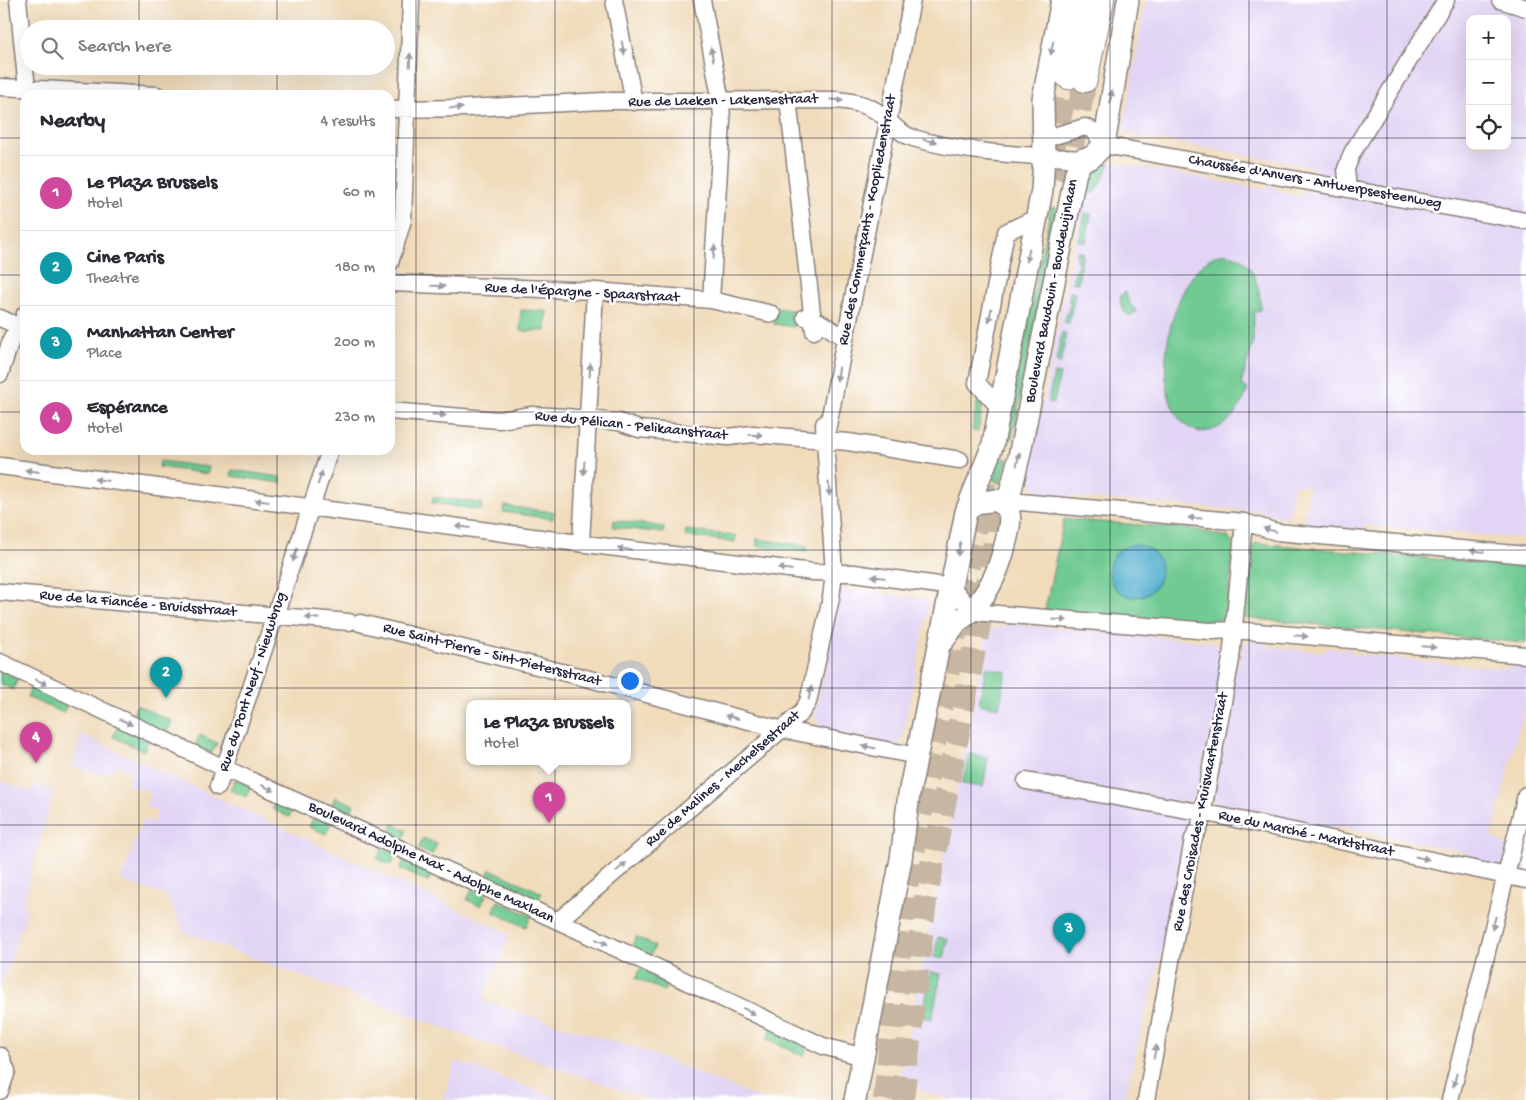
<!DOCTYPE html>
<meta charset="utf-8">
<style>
:root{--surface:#fff;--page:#f7f7f7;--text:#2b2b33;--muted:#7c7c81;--line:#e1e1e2;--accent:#1a73e8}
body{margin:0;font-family:"Gochi Hand",sans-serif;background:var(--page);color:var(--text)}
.controls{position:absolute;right:15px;top:15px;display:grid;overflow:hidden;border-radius:10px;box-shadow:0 5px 20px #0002}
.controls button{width:45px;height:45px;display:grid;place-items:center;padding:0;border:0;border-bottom:1px solid var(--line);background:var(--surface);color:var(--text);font:25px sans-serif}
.you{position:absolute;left:629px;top:680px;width:18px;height:18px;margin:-12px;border:4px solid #fff;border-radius:50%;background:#1a73e8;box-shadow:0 0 0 8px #1a73e833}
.badge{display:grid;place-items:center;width:32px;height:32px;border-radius:50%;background:var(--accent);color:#fff;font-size:16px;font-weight:700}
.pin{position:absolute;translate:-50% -41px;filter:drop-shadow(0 1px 2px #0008)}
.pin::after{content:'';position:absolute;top:26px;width:18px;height:15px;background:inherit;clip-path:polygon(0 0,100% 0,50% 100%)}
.popup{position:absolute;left:466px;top:700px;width:165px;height:65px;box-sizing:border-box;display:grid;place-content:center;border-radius:10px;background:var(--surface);filter:drop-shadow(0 1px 4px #0005);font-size:16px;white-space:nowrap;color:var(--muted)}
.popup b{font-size:19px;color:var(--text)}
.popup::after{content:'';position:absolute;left:50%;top:100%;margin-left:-10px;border:10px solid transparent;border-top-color:var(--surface)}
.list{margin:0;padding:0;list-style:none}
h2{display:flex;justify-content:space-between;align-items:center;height:65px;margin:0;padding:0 20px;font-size:21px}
h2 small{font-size:16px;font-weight:400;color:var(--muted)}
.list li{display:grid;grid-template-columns:32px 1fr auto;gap:15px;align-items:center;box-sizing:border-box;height:75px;padding:0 20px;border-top:1px solid var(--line)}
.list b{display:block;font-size:19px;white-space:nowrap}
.list p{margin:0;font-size:16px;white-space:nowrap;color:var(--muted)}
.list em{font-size:16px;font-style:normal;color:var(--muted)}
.icon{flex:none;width:28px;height:28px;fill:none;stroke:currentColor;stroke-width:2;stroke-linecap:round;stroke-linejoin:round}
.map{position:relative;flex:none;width:1526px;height:1100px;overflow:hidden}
.search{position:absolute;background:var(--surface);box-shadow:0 5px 20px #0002;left:20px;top:20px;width:375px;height:55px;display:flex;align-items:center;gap:12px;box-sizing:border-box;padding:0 18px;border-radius:28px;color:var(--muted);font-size:19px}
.panel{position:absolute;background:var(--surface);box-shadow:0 5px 20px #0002;left:20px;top:90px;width:375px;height:365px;border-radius:15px}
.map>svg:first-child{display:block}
.built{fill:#e1d4f4;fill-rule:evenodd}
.green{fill:#70ca91;stroke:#497666}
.water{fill:#4fadcd;stroke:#386884}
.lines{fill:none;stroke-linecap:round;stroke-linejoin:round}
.highway-tunnel{stroke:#c7b6a1;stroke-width:24;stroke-dasharray:24 12;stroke-linecap:butt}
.minor-casing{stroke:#897e7a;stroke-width:19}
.major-casing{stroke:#897e7a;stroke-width:24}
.highway-casing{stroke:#897e7a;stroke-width:26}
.minor{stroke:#fff;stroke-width:16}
.major{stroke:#fff;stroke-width:21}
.highway{stroke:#fff;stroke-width:24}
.oneway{fill:#9c9ca7}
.grid{fill:none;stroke:#22223b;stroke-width:1;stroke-opacity:0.55}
.labels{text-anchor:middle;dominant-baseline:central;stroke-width:5;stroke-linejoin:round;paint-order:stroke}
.street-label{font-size:15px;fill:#22223b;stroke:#fff}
</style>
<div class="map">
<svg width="1526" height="1100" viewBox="0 0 1526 1100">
<rect width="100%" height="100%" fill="#fff"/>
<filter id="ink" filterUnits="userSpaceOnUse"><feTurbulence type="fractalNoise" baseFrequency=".02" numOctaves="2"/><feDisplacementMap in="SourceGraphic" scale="10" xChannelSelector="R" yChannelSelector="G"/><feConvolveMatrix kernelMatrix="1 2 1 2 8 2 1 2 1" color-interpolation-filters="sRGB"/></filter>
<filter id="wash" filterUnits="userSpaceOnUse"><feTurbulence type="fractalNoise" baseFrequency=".0096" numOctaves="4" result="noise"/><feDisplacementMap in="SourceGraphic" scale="20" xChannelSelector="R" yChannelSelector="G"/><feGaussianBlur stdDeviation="1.12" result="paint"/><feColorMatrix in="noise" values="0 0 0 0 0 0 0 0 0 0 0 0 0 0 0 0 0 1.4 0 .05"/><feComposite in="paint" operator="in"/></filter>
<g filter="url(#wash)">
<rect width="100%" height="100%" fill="#f0dbba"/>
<!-- built -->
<path class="built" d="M1146,0H1526V539L1365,525L1360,529L1308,525L1304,520L1309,486L1294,485L1289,515L1283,518L1259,511L1044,495L1036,490L1030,479V466L1088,176L1092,169L1112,162L1262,189L1269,186L1277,187V192L1301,196L1302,191L1311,192L1315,167L1133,135L1123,130ZM1470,19H1507V146H1470Z
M849,589L927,599L929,603L902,740L898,744L892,745L822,729L815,718L837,600L842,591Z
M1014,624L1212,642L1221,648V660L1239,663L1244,643L1248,641L1264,642L1268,647L1325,652L1326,648L1352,650V654L1507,669L1512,665L1526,666V709H1524L1491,837L1500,840L1502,845L1524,849L1526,846V872L1467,860L1468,853L1333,825L1331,832L1274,820L1275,814L1235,805L1233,812L1218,808L1214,797L1196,794L1192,801L1188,802L1193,829L1124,1100H952L899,1083L985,642L992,629Z
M81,734L508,933V940L482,1001L639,1049L764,1100H650L452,1031L185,933L167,896L121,880L143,819L154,822L157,811L145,807L150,792L127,785L130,771L114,765L112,770L109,769L106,775L72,767Z
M0,781L32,791L34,785L54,791L29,878L24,906L27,912L0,989Z
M456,1061L564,1100H443Z"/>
<!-- green -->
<path class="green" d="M1104,164H1110L1095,193L1086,192L1089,176Z
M1051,207L1057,208L1012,440L1005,438Z
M1085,213L1091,214L1086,243L1079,241Z
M1077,251L1083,252L1078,283L1072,282L1079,262L1076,261Z
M1220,254C1252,251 1260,286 1261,310L1254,312L1253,342L1241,385L1248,389C1240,410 1226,431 1201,432C1139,420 1167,269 1220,254Z
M1070,292L1075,293L1069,323L1064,322L1071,302L1068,301Z
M1125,292L1130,304L1136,311L1132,316C1123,315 1119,304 1121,295Z
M777,308L797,311L794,327L774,324Z
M521,310L547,311L546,331H520Z
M1062,332L1066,334L1061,363L1056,362Z
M1054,373L1060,374L1054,403L1048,402Z
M978,400L983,402L978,432L972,430Z
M1000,458L1008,459L1000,484L994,480Z
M160,461L209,467L208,474L159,467Z
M232,470L281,477V483L231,476Z
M433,497L482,503L481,510L432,503Z
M504,506L554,512L553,519L503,512Z
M1064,519L1192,529L1228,537L1233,544L1227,614L1223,619L1194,623L1045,610Z
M614,520L664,527L663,533L613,527Z
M686,530L736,536L735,542L685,536Z
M757,539L807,546V552L757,546Z
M1256,543L1526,567V643L1245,618L1250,549Z
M986,667L1006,672L999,708L979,704Z
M0,670L18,679L13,690L0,684Z
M32,685L68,702L63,713L27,697Z
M137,705L172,721L167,733L131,717Z
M118,725L149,739L144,751L113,737Z
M200,735L217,743L212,753L195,745Z
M969,754L988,757L983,787L962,784Z
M235,779L251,786L246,797L230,790Z
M335,797L354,805L349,817L330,809Z
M277,798L294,806L289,817L272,809Z
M314,816L331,823L326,834L309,827Z
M393,824L407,830L402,842L388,836Z
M423,838L437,844L432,855L418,849Z
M383,847L396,854L391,865L377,859Z
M405,858L433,870L428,882L400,869Z
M490,869L542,893L536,904L485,881Z
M472,889L486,895L481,906L467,900Z
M498,901L531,916L526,927L493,912Z
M636,937L655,946L650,957L631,948Z
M938,937L948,939L944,959L934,957Z
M641,967L669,980L664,991L636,978Z
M931,972L941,974L932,1019L922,1017Z
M772,1027L809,1045L804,1056L767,1039Z"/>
<!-- water -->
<path class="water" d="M1109 571a26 26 0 1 1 52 0a26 26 0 1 1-52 0Z"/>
</g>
<g filter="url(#ink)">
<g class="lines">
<!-- highway-tunnel -->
<path class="highway-tunnel" d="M1051,158L1068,77
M1065,181L1085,80
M885,1100L905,894L984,482
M902,1100L925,901L1005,491"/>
<defs>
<path id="minor" d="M18,0L27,89
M614,0L634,102
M702,0L721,102L722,121L711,300
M1500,0L1526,8
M0,87L157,95
M788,99L814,331
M390,109L467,108L604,101L836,100C850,101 864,103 876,111C889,119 897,133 913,138C968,154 1026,155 1083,159
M1043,139L1085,127L1094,131L1104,145L1526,221
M1348,189L1346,169L1352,153L1446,0
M390,263L403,220L411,0
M390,283L595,291L711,300L772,314
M805,317L813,318L845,338
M0,318L25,329
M0,374L12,337L21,327L25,314
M999,407L977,383L1006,232L1036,218
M390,411L499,420L532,415L566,417L619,422L639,429L728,437L753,434L848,442L960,460
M826,436L912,0
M0,466L601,546L813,572L854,573L952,587L972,611L985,613L1210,631L1234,630L1526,655
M1007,506L1020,502L1244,522L1277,532L1526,555
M581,543L595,291
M290,570L330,450
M0,592L349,622
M360,623L578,676L780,729L917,756
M0,662L224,768L569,926L823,1046L863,1057
M1026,781L1221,816L1526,880
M218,787L288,577
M558,921L801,713L808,702L831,598L834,573L824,424
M0,1091L7,1071L1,1056
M1146,1100L1193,839L1200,826L1231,659L1244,522
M1450,1100L1526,795"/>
<path id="major" d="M1007,506L1019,457L1076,172L1083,159L1091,158L1104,145L1128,0
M943,641C948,635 952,628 957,622C962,618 968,615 972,610C992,589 1001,564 1007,537C1011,519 1013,511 997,500L975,503L966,512
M855,1100L901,859L909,794L966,512C974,489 985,467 993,444L1042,190L1044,156L1043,99L1062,0"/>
<path id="highway" d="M1068,77L1084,0
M1085,80L1102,0"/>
</defs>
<!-- minor casing -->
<use href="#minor" class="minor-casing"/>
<!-- major casing -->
<use href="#major" class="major-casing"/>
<!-- highway casing -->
<use href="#highway" class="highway-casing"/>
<!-- minor -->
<use href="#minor" class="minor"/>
<!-- major -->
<use href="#major" class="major"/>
<!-- highway -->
<use href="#highway" class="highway"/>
</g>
<!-- one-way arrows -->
<defs><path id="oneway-solid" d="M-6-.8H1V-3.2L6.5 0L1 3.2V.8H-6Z" transform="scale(1.25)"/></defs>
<g class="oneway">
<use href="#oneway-solid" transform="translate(623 48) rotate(79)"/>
<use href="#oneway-solid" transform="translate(1052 48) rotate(101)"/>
<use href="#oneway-solid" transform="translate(712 54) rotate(-101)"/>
<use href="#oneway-solid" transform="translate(410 60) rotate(-88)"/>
<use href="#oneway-solid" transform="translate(1111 97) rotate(-80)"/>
<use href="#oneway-solid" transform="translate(837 100) rotate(3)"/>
<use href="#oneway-solid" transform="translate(456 108) rotate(-1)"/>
<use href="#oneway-solid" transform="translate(930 141) rotate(11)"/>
<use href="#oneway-solid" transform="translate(714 252) rotate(-86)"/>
<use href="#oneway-solid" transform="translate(1028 255) rotate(101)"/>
<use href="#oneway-solid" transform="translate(438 286) rotate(2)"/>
<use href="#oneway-solid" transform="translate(990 315) rotate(101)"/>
<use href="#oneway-solid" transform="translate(590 370) rotate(-86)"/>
<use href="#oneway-solid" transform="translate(838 374) rotate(101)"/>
<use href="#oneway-solid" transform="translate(439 415) rotate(5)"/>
<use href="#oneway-solid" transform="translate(756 435) rotate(1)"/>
<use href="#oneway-solid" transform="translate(1018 459) rotate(-78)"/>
<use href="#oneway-solid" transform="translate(584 468) rotate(94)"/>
<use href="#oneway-solid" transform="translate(32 471) rotate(-172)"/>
<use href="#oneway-solid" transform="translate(320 478) rotate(-71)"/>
<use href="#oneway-solid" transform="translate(101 480) rotate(-173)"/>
<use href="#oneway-solid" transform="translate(829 489) rotate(86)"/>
<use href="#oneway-solid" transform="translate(262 501) rotate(-173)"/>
<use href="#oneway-solid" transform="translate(1195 518) rotate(-176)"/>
<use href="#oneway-solid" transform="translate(463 527) rotate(-173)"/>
<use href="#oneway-solid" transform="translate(1270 530) rotate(-164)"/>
<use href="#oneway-solid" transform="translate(624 549) rotate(-173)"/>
<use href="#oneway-solid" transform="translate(959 549) rotate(101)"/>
<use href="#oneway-solid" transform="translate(1477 551) rotate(-175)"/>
<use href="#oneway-solid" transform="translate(295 555) rotate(108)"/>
<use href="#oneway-solid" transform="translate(785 569) rotate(-173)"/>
<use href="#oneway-solid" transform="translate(878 577) rotate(-173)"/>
<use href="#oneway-solid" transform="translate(312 618) rotate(-174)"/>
<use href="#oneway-solid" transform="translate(1060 620) rotate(4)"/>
<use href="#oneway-solid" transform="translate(1301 636) rotate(5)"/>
<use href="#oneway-solid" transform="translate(1429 647) rotate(5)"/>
<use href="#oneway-solid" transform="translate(41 682) rotate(25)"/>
<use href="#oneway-solid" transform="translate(810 693) rotate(-78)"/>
<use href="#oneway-solid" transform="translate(732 717) rotate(-165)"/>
<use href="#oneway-solid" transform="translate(126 722) rotate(25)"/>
<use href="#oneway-solid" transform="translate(869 747) rotate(-168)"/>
<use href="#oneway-solid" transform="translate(268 788) rotate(25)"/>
<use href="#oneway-solid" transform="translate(1422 858) rotate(12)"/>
<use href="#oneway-solid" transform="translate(621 867) rotate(-41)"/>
<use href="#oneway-solid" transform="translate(1494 923) rotate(104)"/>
<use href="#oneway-solid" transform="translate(602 942) rotate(25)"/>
<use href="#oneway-solid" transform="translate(749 1011) rotate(25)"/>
<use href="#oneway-solid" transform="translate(1155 1052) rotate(-79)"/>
<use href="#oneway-solid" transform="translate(1455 1080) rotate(104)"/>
</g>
</g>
<!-- grid -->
<path class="grid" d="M139,0V29M277,0V29M416,0V1100M555,0V1100M694,0V1100M832,0V1100M971,0V1100M1110,0V1100M1249,0V1100M1387,0V1100M139,66V95M277,66V95M0,138H25M390,138H1470M1507,138H1526M0,275H25M390,275H1526M0,412H25M390,412H1526M139,450V1100M277,450V1100M0,550H1526M0,688H1526M0,825H1526M0,962H1526"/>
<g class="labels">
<!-- street labels -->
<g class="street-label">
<text transform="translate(723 101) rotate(-1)">Rue de Laeken - Lakensestraat</text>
<text transform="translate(1315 182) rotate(10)">Chaussée d'Anvers - Antwerpsesteenweg</text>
<text transform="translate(868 220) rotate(-79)">Rue des Commerçants - Koopliedenstraat</text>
<text transform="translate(1052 291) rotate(-79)">Boulevard Baudouin - Boudewijnlaan</text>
<text transform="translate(582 293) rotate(3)">Rue de l'Épargne - Spaarstraat</text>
<text transform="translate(631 426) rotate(6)">Rue du Pélican - Pelikaanstraat</text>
<text transform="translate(138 604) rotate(5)">Rue de la Fiancée - Bruidsstraat</text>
<text transform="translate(492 655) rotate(14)">Rue Saint-Pierre - Sint-Pietersstraat</text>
<text transform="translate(253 682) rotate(-72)">Rue du Pont Neuf - Nieuwbrug</text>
<text transform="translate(723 779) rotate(-41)">Rue de Malines - Mechelsestraat</text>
<text transform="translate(1201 812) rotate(-79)">Rue des Croisades - Kruisvaartenstraat</text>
<text transform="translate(1306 834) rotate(12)">Rue du Marché - Marktstraat</text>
<text transform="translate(431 863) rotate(25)">Boulevard Adolphe Max - Adolphe Maxlaan</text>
</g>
</g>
</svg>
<div class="controls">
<button>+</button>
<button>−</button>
<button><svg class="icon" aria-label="locate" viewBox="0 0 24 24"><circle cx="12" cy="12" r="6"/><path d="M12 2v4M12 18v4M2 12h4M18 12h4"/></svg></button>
</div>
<div class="you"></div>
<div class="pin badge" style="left:549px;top:823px;background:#d1479c">1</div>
<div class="popup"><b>Le Plaza Brussels</b>Hotel</div>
<div class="pin badge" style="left:166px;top:698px;background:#0f9aa8">2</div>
<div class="pin badge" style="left:1069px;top:954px;background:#0f9aa8">3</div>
<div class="pin badge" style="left:36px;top:763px;background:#d1479c">4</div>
<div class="search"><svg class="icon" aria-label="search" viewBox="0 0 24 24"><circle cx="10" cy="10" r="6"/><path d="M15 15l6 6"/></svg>Search here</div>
<section class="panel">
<h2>Nearby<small>4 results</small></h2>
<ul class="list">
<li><span class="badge" style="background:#d1479c">1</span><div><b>Le Plaza Brussels</b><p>Hotel</p></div><em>60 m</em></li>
<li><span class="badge" style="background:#0f9aa8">2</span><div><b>Cine Paris</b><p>Theatre</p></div><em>180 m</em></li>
<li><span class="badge" style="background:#0f9aa8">3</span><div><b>Manhattan Center</b><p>Place</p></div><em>200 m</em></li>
<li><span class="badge" style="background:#d1479c">4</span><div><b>Espérance</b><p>Hotel</p></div><em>230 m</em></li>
</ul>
</section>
</div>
